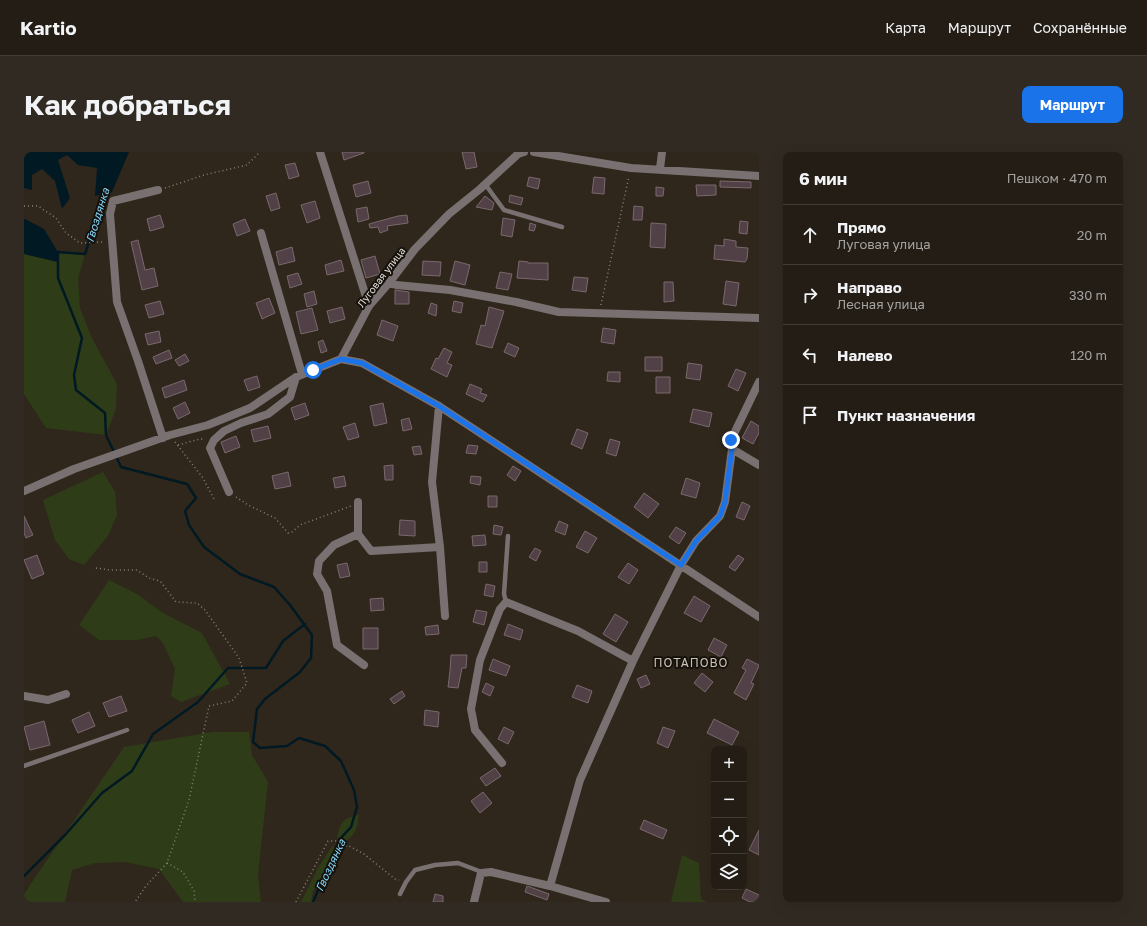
<!DOCTYPE html>
<html lang="ru">
<meta charset="utf-8">
<style>
:root{--surface:#241d15;--page:#302a22;--text:#f1f3f6;--muted:#a3a2a0;--line:#413b34;--accent:#1a73e8}
body{margin:0;font-family:"Golos Text",sans-serif;background:var(--page);color:var(--text)}
.controls{position:absolute;right:12px;bottom:12px;display:grid;overflow:hidden;border-radius:8px;box-shadow:0 4px 16px #0002}
.controls button{width:36px;height:36px;display:grid;place-items:center;padding:0;border:0;border-bottom:1px solid var(--line);background:var(--surface);color:var(--text);font:20px sans-serif}
.stop{position:absolute;width:12px;height:12px;margin:-9px;border:3px solid #1a73e8;border-radius:50%;background:#fff}
.stop.end{background:#1a73e8;border-color:#fff;box-shadow:0 1px 4px #0008}
.list{margin:0;padding:0;list-style:none}
h2{display:flex;justify-content:space-between;align-items:center;height:52px;margin:0;padding:0 16px;font-size:17px}
h2 small{font-size:13px;font-weight:400;color:var(--muted)}
.list li{display:grid;grid-template-columns:26px 1fr auto;gap:12px;align-items:center;box-sizing:border-box;height:60px;padding:0 16px;border-top:1px solid var(--line)}
.list b{display:block;font-size:15px;white-space:nowrap}
.list p{margin:0;font-size:13px;white-space:nowrap;color:var(--muted)}
.list em{font-size:13px;font-style:normal;color:var(--muted)}
.icon{flex:none;width:22px;height:22px;fill:none;stroke:currentColor;stroke-width:2;stroke-linecap:round;stroke-linejoin:round}
.map{position:relative;flex:none;width:735px;height:750px;overflow:hidden;border-radius:8px}
header{display:flex;align-items:center;gap:24px;box-sizing:border-box;height:56px;padding:0 20px;background:var(--surface);border-bottom:1px solid var(--line)}
header strong{font-size:19px}
nav{display:flex;gap:22px;margin-inline-start:auto;font-size:14px}
.intro{display:flex;align-items:center;justify-content:space-between;box-sizing:border-box;height:96px;padding:0 24px}
h1{margin:0;font-size:28px}
.button{padding:10px 18px;border-radius:8px;background:var(--accent);color:#fff;font-size:14px;font-weight:700}
main{display:flex;gap:24px;padding:0 24px}
aside{flex:1;background:var(--surface);border-radius:8px;box-shadow:0 4px 16px #0002}
.map>svg:first-child{display:block}
.green{fill:#2e3c17}
.water{fill:#001923}
.lines{fill:none;stroke-linecap:round;stroke-linejoin:round}
.stream{stroke:#001923;stroke-width:2.5}
.building{fill:#514146;stroke:#7a686d}
.path{stroke:#888178;stroke-width:1.5;stroke-dasharray:1 3;stroke-linecap:butt}
.service{stroke:#797171;stroke-width:4.5}
.minor{stroke:#797171;stroke-width:8}
.route{stroke:#1a73e8;stroke-width:5}
.labels{text-anchor:middle;dominant-baseline:central;stroke-width:4;stroke-linejoin:round;paint-order:stroke}
.street-label{font-size:10px;fill:#e4ded7;stroke:#15110c}
.water-label{font-size:11px;font-style:italic;fill:#83d7fb;stroke:#15110c}
.quarter-label{font-size:12px;letter-spacing:1px;fill:#ccc0b2;stroke:#15110c}
</style>
<header>
<strong>Kartio</strong>
<nav><a>Карта</a><a>Маршрут</a><a>Сохранённые</a></nav>
</header>
<div class="intro"><h1>Как добраться</h1><a class="button">Маршрут</a></div>
<main>
<div class="map">
<svg width="735" height="750" viewBox="0 0 735 750">
<rect width="100%" height="100%" fill="#30271c"/>
<!-- green -->
<path class="green" d="M34,100L61,102L54,127L56,156L68,186L93,232L92,257L82,283L22,276L0,242V102L33,110Z
M79,320L91,340L93,363L84,384L60,413L45,407L31,388L19,348Z
M85,428L113,442L139,461L178,481L206,532L157,550L147,544L151,517L139,491L132,484L113,488H75L55,473Z
M188,580H225L228,603L244,630L234,723L237,750H159L135,717L101,710L71,711L48,718L41,750H0V742L100,595Z
M335,663C333,675 332,684 320,690L313,685C317,669 319,666 335,663Z
M309,693L313,700L302,723L289,739L287,750H277L294,716Z
M658,703L675,711L677,747L683,750H647Z"/>
<!-- water -->
<path class="water" d="M0,0H105L88,40L71,44L73,16L54,13L43,3L34,8L46,46L38,57L31,29L18,17L8,23V38L0,36Z
M0,67L3,68L20,77L34,100V110L0,102Z"/>
<g class="lines">
<!-- stream -->
<path class="stream" d="M81,40L61,102L34,100V126L58,186L50,223L52,238L81,261L82,283L97,315L163,332L172,346L161,359L165,373L180,395L216,422L250,435L266,453L288,483L287,506L276,520L241,547L233,557L229,590L236,596L263,594L275,586L301,594L317,609L330,638L333,655L327,675L316,687L289,750
M0,724L41,683L78,641L108,619L129,582L174,550L204,516H242L259,489L281,472"/>
</g>
<!-- building -->
<path class="building" d="M318,0H340V1L320,8Z
M438,0H450L453,15L442,17Z
M271,11L275,24L265,27L261,13Z
M505,25L516,27L514,37L503,34Z
M570,25L581,26L580,42L568,41Z
M344,29L347,41L332,45L329,33Z
M696,29L727,30V36L696,35Z
M672,33H692V43L673,44Z
M632,35L640,36L639,44H632Z
M252,41L256,56L247,59L242,44Z
M486,43L499,46L497,53L485,50Z
M461,44L470,51L468,58L452,55Z
M291,49L296,66L283,71L277,53Z
M610,54L619,55L618,68H609Z
M343,55L345,67L334,70L332,57Z
M136,63L140,75L126,79L123,67Z
M383,63L384,71L363,74L364,78L356,81L354,75L346,76L345,72L374,64Z
M479,66L491,68L488,85L477,83Z
M221,67L226,79L213,84L209,72Z
M716,69L724,70L723,82L715,81Z
M506,71L512,73L510,79L505,78Z
M627,71L642,72L641,96L626,95Z
M700,87L712,89V95L724,96L723,107L721,110L690,107L691,93L700,94Z
M114,88L121,118L130,116L134,134L118,138L107,90Z
M268,95L271,109L255,113L252,100Z
M351,104L356,122L342,126L337,108Z
M317,108L320,119L303,123L301,113Z
M399,109L417,110L416,124L398,123Z
M431,109L446,113L441,133L426,129Z
M495,109L504,110V111H524V128L493,126Z
M476,120L488,122L484,138L472,136Z
M274,121L278,132L266,136L263,124Z
M550,125L564,126L562,140L548,138Z
M702,129L715,131L712,154L699,152Z
M640,130H649L650,149L640,150Z
M371,138L385,140V152H371Z
M290,139L293,152L283,155L280,142Z
M245,146L251,161L238,167L232,151Z
M136,149L140,162L125,166L121,153Z
M430,149L439,151L437,161L428,159Z
M407,151L413,153L412,164L404,161Z
M318,155L321,167L306,171L303,159Z
M465,155L480,159L468,196L452,192L457,173L461,174Z
M288,156L294,178L277,182L272,160Z
M358,168L374,174L369,189L353,183Z
M579,176L592,178L590,192L577,190Z
M135,179L137,190L124,193L121,182Z
M299,188L303,199L297,201L294,190Z
M484,191L495,196L491,205L480,200Z
M420,196L428,200L423,211L428,213L423,225L407,217L412,206L414,207Z
M145,198L148,206L132,212L129,205Z
M161,202L165,209L155,214L151,208Z
M621,205H638V219H621Z
M664,211L678,213L676,228L662,226Z
M712,217L722,221L714,239L704,234Z
M584,220H596V230L583,229Z
M233,224L236,235L224,239L220,228Z
M632,225H646V241H632Z
M160,228L163,238L141,246L138,236Z
M446,232L458,237L456,241L463,243L459,250L442,242Z
M161,250L166,261L154,267L149,256Z
M281,251L285,263L271,268L267,256Z
M359,251L363,271L350,274L346,254Z
M669,257L688,261L685,275L666,270Z
M385,266L388,277L379,279L377,268Z
M727,269L735,274V281L729,292L718,286Z
M331,271L335,285L324,288L319,275Z
M244,274L247,286L230,290L227,278Z
M553,277L564,281L558,297L547,292Z
M212,284L216,295L201,301L197,290Z
M586,287L596,290L592,304L582,301Z
M444,293L454,294L452,302L442,301Z
M396,294L398,302L390,303L388,295Z
M369,313V328H361L360,314Z
M489,314L497,319L491,329L483,323Z
M264,320L267,334L251,337L248,324Z
M320,324L322,334L311,336L309,326Z
M447,324L457,325L456,333L446,331Z
M662,326L676,331L672,346L657,342Z
M620,341L635,352L624,366L610,355Z
M464,344H473V355H464Z
M718,350L726,354L720,368L712,365Z
M0,364L9,383L2,386L0,381Z
M376,368L391,369V384L375,383Z
M535,369L544,373L541,383L531,379Z
M470,373L479,375L477,383L469,382Z
M652,375L662,381L655,392L645,385Z
M561,379L573,386L564,401L552,395Z
M461,383L462,393L449,394L448,384Z
M511,396L517,399L512,409L505,405Z
M13,403L20,422L8,427L0,408Z
M714,403L720,407L711,419L705,415Z
M455,410H463V420H455Z
M323,411L326,424L316,426L313,413Z
M604,411L614,418L605,432L594,425Z
M462,432L471,434L469,445L460,443Z
M670,444L686,454L677,470L660,461Z
M359,446L360,458L347,459L346,447Z
M452,458L463,460L460,473L449,470Z
M591,462L604,470L592,490L579,482Z
M484,472L499,478L496,488L480,483Z
M414,473L415,482L402,483L401,475Z
M339,476H354V497H339Z
M690,486L703,493L697,505L684,498Z
M427,503H443L442,516H438L434,536L424,535L426,519Z
M469,507L486,514L482,524L465,518Z
M723,507L735,513V514L727,531L730,532L722,548L710,541L722,518L718,516Z
M678,521L689,530L681,540L670,531Z
M622,523L626,532L617,536L613,527Z
M462,531L470,535L466,544L458,540Z
M553,533L568,539L564,551L548,545Z
M378,539L381,544L370,552L366,547Z
M97,544L103,559L85,565L79,551Z
M401,558L415,560L414,575L400,573Z
M65,560L71,574L54,581L48,568Z
M690,567L715,580L708,593L683,581Z
M20,569L26,593L6,598L0,575Z
M480,575L490,580L484,592L474,587Z
M639,575L651,579L644,596L633,591Z
M471,616L477,624L462,634L456,626Z
M459,640L468,651L456,661L447,649Z
M620,668L643,678L639,687L616,677Z
M735,678V703L725,698Z
M503,734L525,742L523,748L501,740Z
M722,737L735,743V750H726L718,746Z
M411,742L419,744V750H409Z"/>
<g class="lines">
<!-- path -->
<path class="path" d="M141,36L180,23L223,13L236,0
M0,54H14L32,66L42,81L56,91L80,90
M577,153L605,24
M151,290L179,326L190,347
M154,293L176,287H181
M212,345L224,353L251,366L264,381L268,380L276,373L327,354
M72,416L86,418H113L125,426L136,429L152,450L173,451L181,458L215,506L223,531L208,549L185,554L165,648L143,711L122,734L111,750
M143,711L159,720L170,739L171,750
M272,750L304,689H312L319,694H325L340,702L371,727L375,728"/>
<!-- service -->
<path class="service" d="M461,32L480,58L538,75
M482,450L480,442L484,384
M0,614L103,578
M376,742L382,730L391,718L411,713L434,711L455,719L457,721"/>
<!-- minor -->
<path class="minor" d="M296,0L345,154
M510,0L607,16L735,24
M636,17L638,0
M134,38L89,49L86,62L93,150L114,209L139,286
M237,81L278,222
M365,131L372,133L426,138L492,150L535,160L735,166
M317,207L338,211L415,254L735,465
M415,254L408,330L416,395L421,464
M708,297L735,313
M0,339L50,317L146,283L184,273L226,256L272,225L317,207L345,154L365,131L391,97L425,62L456,37L494,2L500,0
M205,340L186,296L190,288L200,279L217,271L244,262L266,245L272,225
M334,350V382L347,399L416,395
M334,382L310,393L295,409L293,422L303,439L313,493L340,513
M0,544L24,548L42,542
M478,611L451,578L447,557L456,508L476,457L482,450L554,479L609,509
M450,750L457,721L467,720L526,734
M582,750L526,734L556,628L609,509L657,413L672,389L696,364L701,350L708,297L707,288L735,230"/>
</g>
<g class="lines">
<!-- route -->
<path class="route" d="M289,218L317,207L338,211L415,254L657,413L672,389L696,364L701,350L708,297L707,288"/>
</g>
<g class="labels">
<!-- street labels -->
<g class="street-label">
<text transform="translate(357 125) rotate(-53)">Луговая улица</text>
</g>
<!-- water labels -->
<g class="water-label">
<text transform="translate(73 63) rotate(-73)">Гвоздянка</text>
<text transform="translate(306 713) rotate(-65)">Гвоздянка</text>
</g>
<!-- quarter labels -->
<g class="quarter-label">
<text x="667" y="510">ПОТАПОВО</text>
</g>
</g>
</svg>
<div class="controls">
<button>+</button>
<button>−</button>
<button><svg class="icon" aria-label="locate" viewBox="0 0 24 24"><circle cx="12" cy="12" r="6"/><path d="M12 2v4M12 18v4M2 12h4M18 12h4"/></svg></button>
<button><svg class="icon" aria-label="layers" viewBox="0 0 24 24"><path d="M12 4l9 5-9 5-9-5zM3 14l9 5 9-5"/></svg></button>
</div>
<div class="stop" style="left:289px;top:218px"></div>
<div class="stop end" style="left:707px;top:288px"></div>
</div>
<aside>
<h2>6 мин<small>Пешком · 470 m</small></h2>
<ul class="list">
<li><svg class="icon" aria-label="ahead" viewBox="0 0 24 24"><path d="M12 20V5M6 11l6-6 6 6"/></svg><div><b>Прямо</b><p>Луговая улица</p></div><em>20 m</em></li>
<li><svg class="icon" aria-label="right" viewBox="0 0 24 24"><path d="M7 20v-9h11M14 6l5 5-5 5"/></svg><div><b>Направо</b><p>Лесная улица</p></div><em>330 m</em></li>
<li><svg class="icon" aria-label="left" viewBox="0 0 24 24"><path d="M17 20v-9H6M10 6l-5 5 5 5"/></svg><div><b>Налево</b></div><em>120 m</em></li>
<li><svg class="icon" aria-label="arrive" viewBox="0 0 24 24"><path d="M6 21V4h12l-3 4 3 4H6"/></svg><div><b>Пункт назначения</b></div></li>
</ul>
</aside>
</main>
